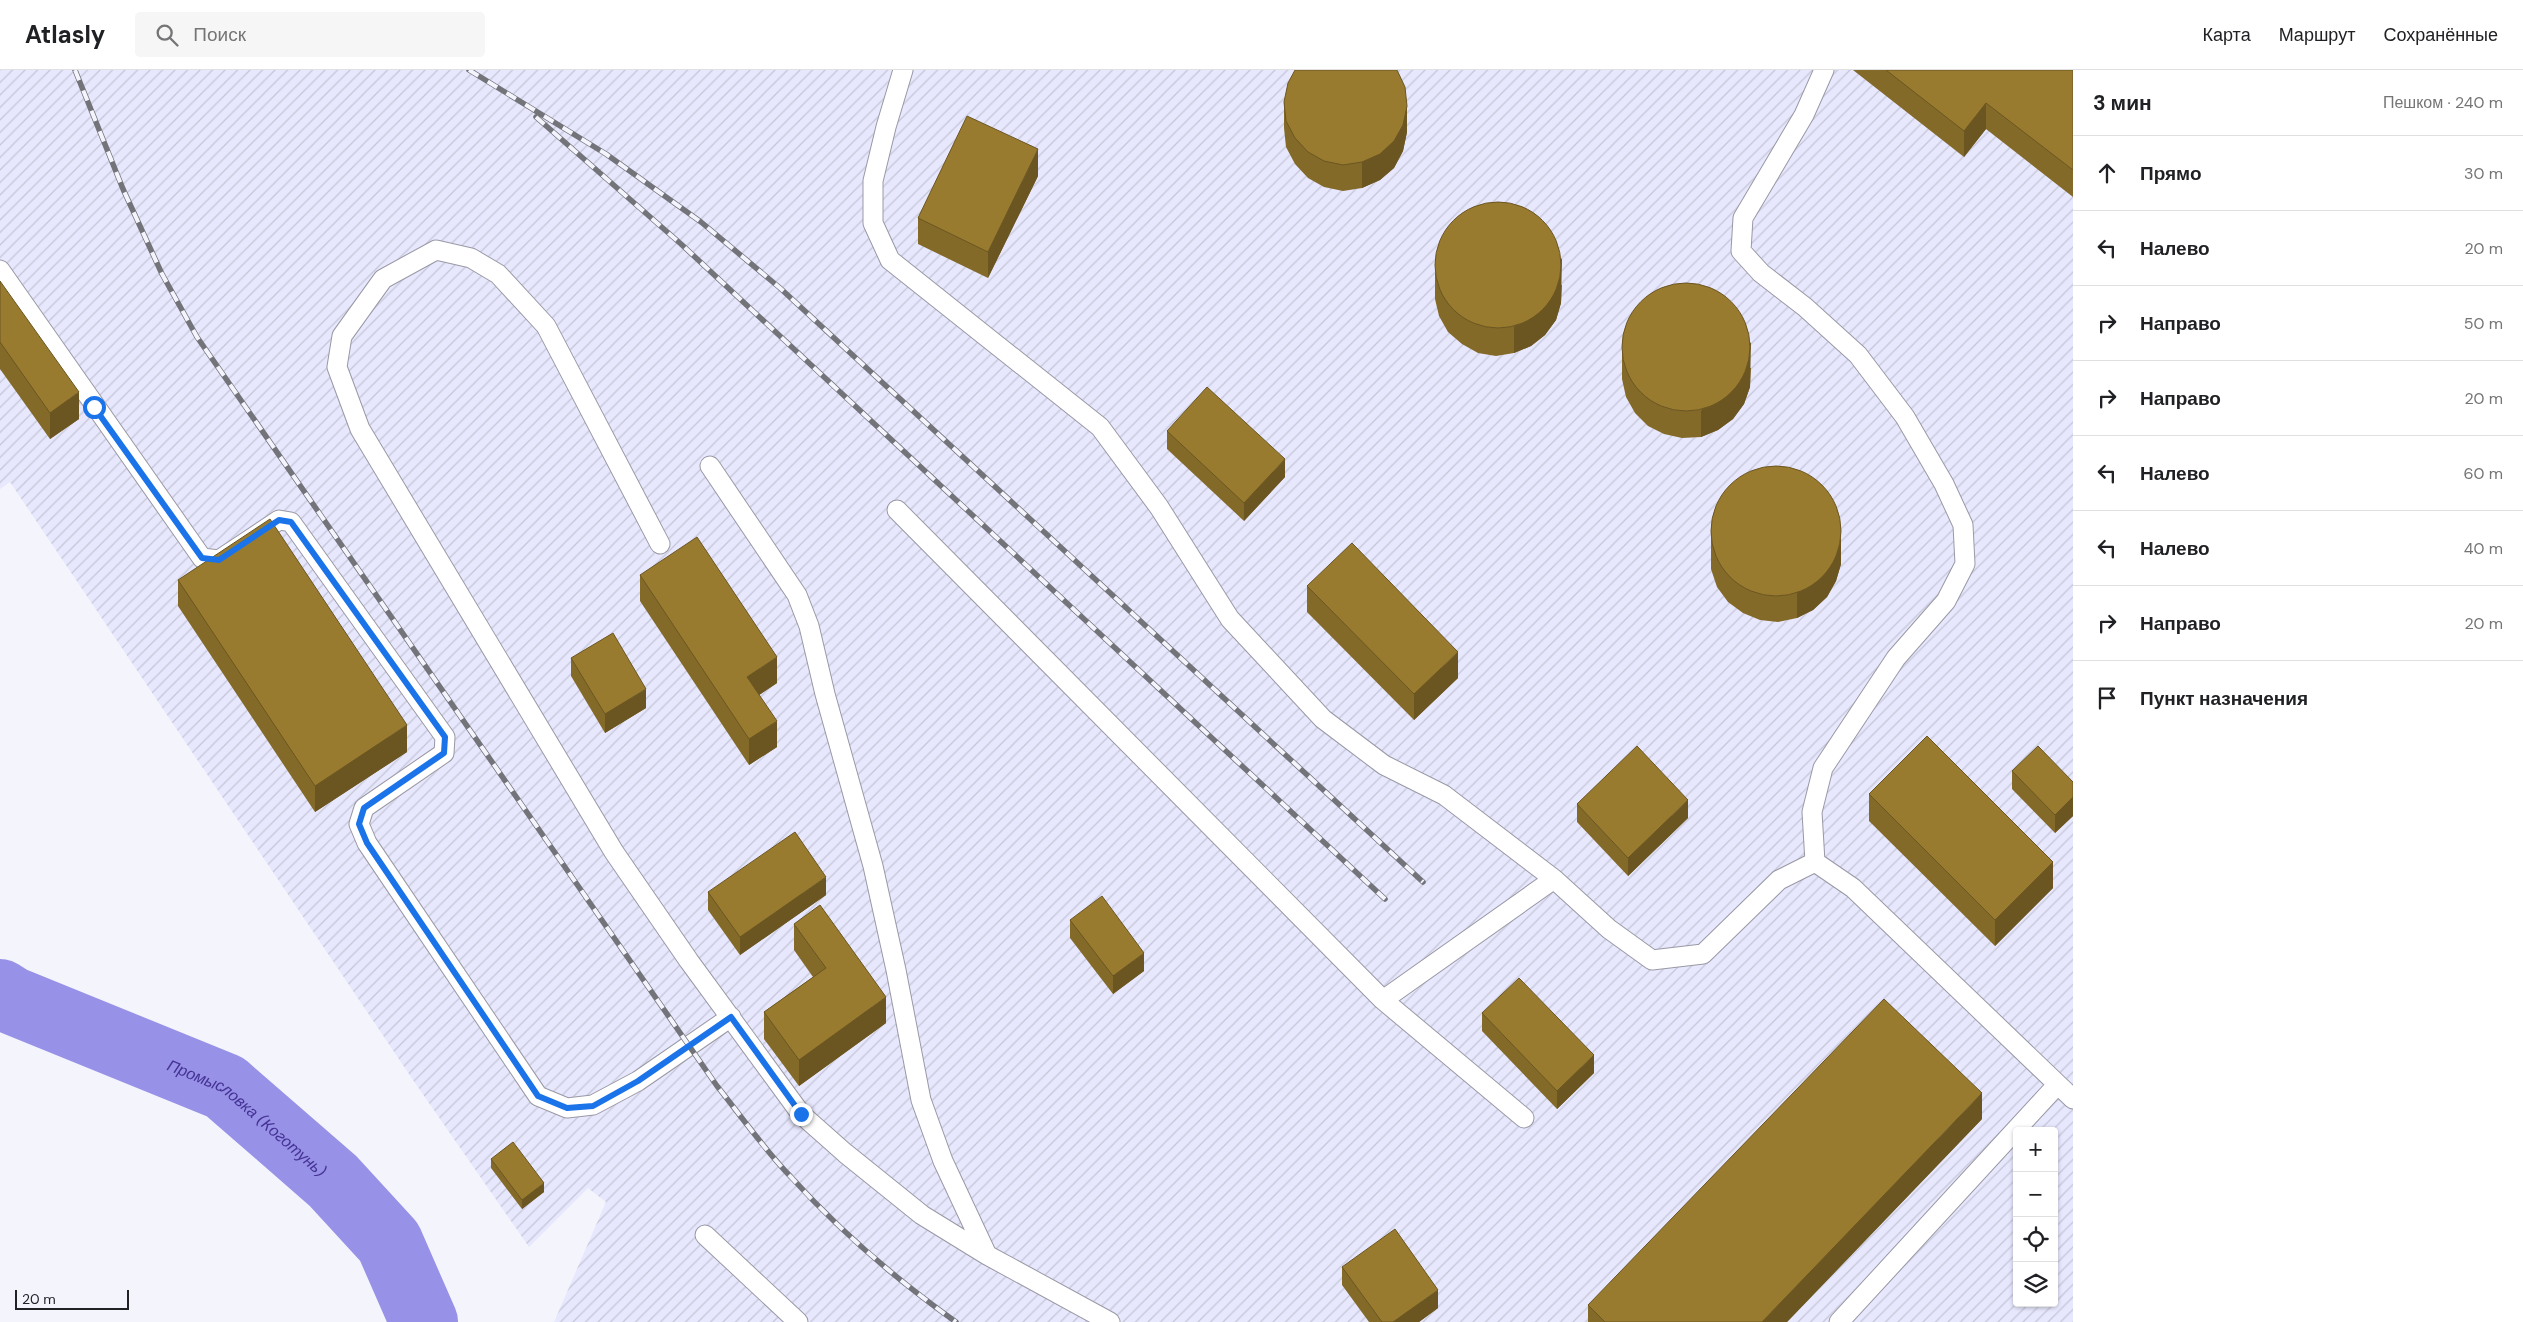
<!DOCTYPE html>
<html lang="ru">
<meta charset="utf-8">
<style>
:root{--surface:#fff;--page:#f6f6f6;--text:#202124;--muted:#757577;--line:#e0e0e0}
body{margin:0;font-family:"DM Sans",sans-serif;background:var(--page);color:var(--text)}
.controls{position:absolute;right:15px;bottom:15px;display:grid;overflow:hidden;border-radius:5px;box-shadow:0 1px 4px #0004}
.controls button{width:45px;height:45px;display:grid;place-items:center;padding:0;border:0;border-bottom:1px solid var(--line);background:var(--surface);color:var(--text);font:25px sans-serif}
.scale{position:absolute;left:15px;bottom:12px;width:114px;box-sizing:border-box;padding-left:5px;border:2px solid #212126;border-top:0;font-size:14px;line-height:18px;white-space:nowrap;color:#212126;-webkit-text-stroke:4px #f4f4fd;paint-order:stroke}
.stop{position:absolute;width:15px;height:15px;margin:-11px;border:4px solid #1a73e8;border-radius:50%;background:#fff}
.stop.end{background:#1a73e8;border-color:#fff;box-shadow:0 1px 5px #0008}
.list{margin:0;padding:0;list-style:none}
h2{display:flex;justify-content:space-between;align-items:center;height:65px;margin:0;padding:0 20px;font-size:21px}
h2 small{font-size:16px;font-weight:400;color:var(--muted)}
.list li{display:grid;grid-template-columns:32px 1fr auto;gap:15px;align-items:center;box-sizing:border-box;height:75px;padding:0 20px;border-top:1px solid var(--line)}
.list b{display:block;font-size:19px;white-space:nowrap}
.list em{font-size:16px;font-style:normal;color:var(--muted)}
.icon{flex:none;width:28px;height:28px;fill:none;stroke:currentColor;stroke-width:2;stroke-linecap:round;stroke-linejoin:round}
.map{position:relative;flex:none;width:2073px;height:1252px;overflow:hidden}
header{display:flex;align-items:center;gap:30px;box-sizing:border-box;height:70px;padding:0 25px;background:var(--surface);border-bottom:1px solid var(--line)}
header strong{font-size:24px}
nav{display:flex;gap:28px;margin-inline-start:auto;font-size:18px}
.search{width:350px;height:45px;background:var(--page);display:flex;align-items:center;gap:12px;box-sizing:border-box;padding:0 18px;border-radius:5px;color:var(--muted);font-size:19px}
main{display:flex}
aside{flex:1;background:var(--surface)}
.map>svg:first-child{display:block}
.industrial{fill:url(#industrial-furrows);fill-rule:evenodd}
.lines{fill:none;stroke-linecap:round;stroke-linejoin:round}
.river{stroke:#9791e7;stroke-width:68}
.service-casing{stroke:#9999a6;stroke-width:21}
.service{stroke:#fff;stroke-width:19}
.rail-casing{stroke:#73737a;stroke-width:5.5}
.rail{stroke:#f4f4fd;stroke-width:4;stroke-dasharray:11;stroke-linecap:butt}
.wall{fill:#846a29}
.shaded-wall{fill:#6b5622}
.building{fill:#997b30;stroke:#6b5622}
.route{stroke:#1a73e8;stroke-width:6}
.labels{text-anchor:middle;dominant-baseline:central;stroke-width:5;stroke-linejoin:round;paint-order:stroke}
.water-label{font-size:16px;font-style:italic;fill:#453295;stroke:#f4f4fd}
</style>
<header>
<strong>Atlasly</strong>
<div class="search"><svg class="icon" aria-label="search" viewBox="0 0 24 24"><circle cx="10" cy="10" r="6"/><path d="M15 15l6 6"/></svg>Поиск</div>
<nav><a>Карта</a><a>Маршрут</a><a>Сохранённые</a></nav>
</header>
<main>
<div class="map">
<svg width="2073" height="1252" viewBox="0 0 2073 1252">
<defs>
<pattern id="industrial-furrows" width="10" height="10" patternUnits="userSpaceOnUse" patternTransform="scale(1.25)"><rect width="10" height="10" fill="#e7e7fd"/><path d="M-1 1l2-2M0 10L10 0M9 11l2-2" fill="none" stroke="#c6c6d9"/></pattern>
</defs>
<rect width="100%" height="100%" fill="#f4f4fd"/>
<!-- industrial -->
<path class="industrial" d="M0,0H2073V1252H554L606,1132L588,1118L529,1177L413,1010L10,412L0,419ZM2017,1061H2054V1233H2017Z"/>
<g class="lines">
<!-- river -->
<path class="river" id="s1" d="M0,923L11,930L225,1017L333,1111L389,1172L424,1252"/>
<defs>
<path id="service" d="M903,0L886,57L873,111V153L890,190L1100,357L1159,437L1230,549L1323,649L1384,695L1444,725L1554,809L1609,859L1652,890L1703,884L1779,810L1815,792L1853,818L2073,1029
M0,200L202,488L219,490L279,450L291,452L445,667L444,683L364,738L359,754L367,773L538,1026L567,1038L593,1035L638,1011L731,947
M710,396L797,525L809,556L825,624L873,796L896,900L921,1030L943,1091L987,1185
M897,440L1383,930
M660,474L546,256L498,204L471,188L436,180L383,209L342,266L337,297L360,359L614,782L689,891L801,1044L845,1083L922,1145L987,1185L1110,1252
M1815,792L1812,742L1823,698L1896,588L1946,531L1965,494L1963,455L1944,414L1905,347L1858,285L1805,237L1761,203L1741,181L1743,148L1804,45L1824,0
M1524,1048L1383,930L1554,809
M705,1165L798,1252
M1839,1252L2057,1015"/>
</defs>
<!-- service casing -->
<use href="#service" class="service-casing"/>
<!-- service -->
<use href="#service" class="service"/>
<defs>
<path id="rail" d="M75,0L123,119L162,204L197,267L717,1016C741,1046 764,1079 791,1107C840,1161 897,1210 956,1252
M469,0L606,84L701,152L780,218L1423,812
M536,47L681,174L1385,829"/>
</defs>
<!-- rail casing -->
<use href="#rail" class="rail-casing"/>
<!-- rail -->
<use href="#rail" class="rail"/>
</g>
<!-- wall -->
<path class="wall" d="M1853,0H2073V127L1986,59L1964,87Z
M1284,32L1407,62L1403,81L1394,98L1380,110L1362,118L1343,121L1324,117L1308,108L1295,94L1286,77L1284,58Z
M1038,106L988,208L918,174V148Z
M1435,203L1562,215L1561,233L1556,250L1545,265L1531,276L1514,283L1496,286L1478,283L1462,274L1448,262L1439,246L1435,229Z
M0,211L79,349L50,369L0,299Z
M1622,283L1751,298L1750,317L1744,334L1733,349L1718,360L1701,367L1682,368L1664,364L1648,356L1635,343L1626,327L1622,309Z
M1167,361L1285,407L1244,451L1167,379Z
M1711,454L1841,494L1836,511L1827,527L1813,540L1797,548L1778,552L1760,550L1743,543L1728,532L1717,517L1711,499Z
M640,505L777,613L759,625L777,677L749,695L640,531Z
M178,510L407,682L315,742L178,536Z
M1307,516L1458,608L1414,650L1307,542Z
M571,588L646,638L605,663L571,606Z
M2012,701L2073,712V746L2055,763L2012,719Z
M1869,724L2053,818L1995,876L1869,751Z
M1577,734L1688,748L1628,806L1577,752Z
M708,822L826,825L740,885L708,840Z
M1070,850L1144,901L1113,924L1070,868Z
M794,854L886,953L799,1016L764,969V942L813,907L794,880Z
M1482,943L1594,1003L1557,1039L1482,961Z
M1982,1049L1787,1252H1588V1235Z
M491,1089L544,1122L522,1139L491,1098Z
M1342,1197L1438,1238L1419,1252H1369L1342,1215Z"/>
<!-- shaded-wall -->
<path class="shaded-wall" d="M1986,33V59L1964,87V61Z
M1407,36V62L1403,81L1394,98L1380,110L1362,118V92Z
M1038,79V106L988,208V182Z
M1562,188L1561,233L1556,250L1545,265L1531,276L1514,283V257Z
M1751,272L1750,317L1744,334L1733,349L1718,360L1701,367V341Z
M79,322V349L50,369V343Z
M1285,389V407L1244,451V433Z
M1841,467V494L1836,511L1827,527L1813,540L1797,548V522Z
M1458,582V608L1414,650V624Z
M777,587V613L747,633V607Z
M646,619V638L605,663V644Z
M777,651V677L749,695V669Z
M407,655V682L315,742V716Z
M2073,727V746L2055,763V745Z
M1688,730V748L1628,806V788Z
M2053,792V818L1995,876V850Z
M826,807V825L740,885V867Z
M1144,883V901L1113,924V906Z
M886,927V953L799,1016V990Z
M1594,985V1003L1557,1039V1021Z
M1982,1023V1049L1787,1252H1762Z
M544,1113V1122L522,1139V1130Z
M1438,1220V1238L1419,1252H1393Z"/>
<!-- building -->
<path class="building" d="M1295,0H1397L1405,17L1407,36L1403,55L1394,71L1380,84L1362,92L1343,95L1324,91L1308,82L1295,68L1286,51L1284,32L1288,13Z
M1886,0H2073V100L1986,33L1964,61Z
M967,46L1038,79L988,182L918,148Z
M1435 195a63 63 0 1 1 126 0a63 63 0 1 1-126 0Z
M0,211L79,322L50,343L0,272Z
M1622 277a64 64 0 1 1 128 0a64 64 0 1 1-128 0Z
M1207,317L1285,389L1244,433L1167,361Z
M1711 461a65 65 0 1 1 130 0a65 65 0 1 1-130 0Z
M270,449L407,655L315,716L178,510Z
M697,467L777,587L747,607L777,651L749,669L640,505Z
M1352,473L1458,582L1414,624L1307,516Z
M613,563L646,619L605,644L571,588Z
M1927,666L2053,792L1995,850L1869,724Z
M1637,676L1688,730L1628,788L1577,734Z
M2038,676L2073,712V727L2055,745L2012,701Z
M795,762L826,807L740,867L708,822Z
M1102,826L1144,883L1113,906L1070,850Z
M820,835L886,927L799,990L764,942L826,898L794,854Z
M1519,908L1594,985L1557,1021L1482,943Z
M1884,929L1982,1023L1762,1252H1605L1588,1235Z
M513,1072L544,1113L522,1130L491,1089Z
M1395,1159L1438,1220L1393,1252H1382L1342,1197Z"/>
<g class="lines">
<!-- route -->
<path class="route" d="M94,337L202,488L219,490L279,450L291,452L445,667L444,683L364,738L359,754L367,773L538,1026L567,1038L593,1036L638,1011L731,947L801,1044"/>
</g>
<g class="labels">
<!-- water labels -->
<g class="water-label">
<text stroke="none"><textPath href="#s1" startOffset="279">Промысловка (Коготунь)</textPath></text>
</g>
</g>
</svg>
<div class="controls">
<button>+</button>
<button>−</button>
<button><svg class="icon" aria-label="locate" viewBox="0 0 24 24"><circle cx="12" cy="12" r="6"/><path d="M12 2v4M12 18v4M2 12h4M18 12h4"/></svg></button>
<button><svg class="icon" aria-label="layers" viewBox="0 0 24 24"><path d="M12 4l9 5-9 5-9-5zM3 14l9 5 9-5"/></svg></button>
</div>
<div class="scale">20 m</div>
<div class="stop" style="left:94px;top:337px"></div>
<div class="stop end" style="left:801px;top:1044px"></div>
</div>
<aside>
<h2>3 мин<small>Пешком · 240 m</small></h2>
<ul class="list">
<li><svg class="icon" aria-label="ahead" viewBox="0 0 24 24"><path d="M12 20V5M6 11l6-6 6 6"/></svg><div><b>Прямо</b></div><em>30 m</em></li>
<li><svg class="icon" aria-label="left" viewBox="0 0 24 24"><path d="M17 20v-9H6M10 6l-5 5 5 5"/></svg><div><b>Налево</b></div><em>20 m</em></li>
<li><svg class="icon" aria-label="right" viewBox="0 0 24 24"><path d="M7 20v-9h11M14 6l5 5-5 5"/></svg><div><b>Направо</b></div><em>50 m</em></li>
<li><svg class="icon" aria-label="right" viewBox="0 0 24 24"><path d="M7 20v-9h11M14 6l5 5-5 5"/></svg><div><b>Направо</b></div><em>20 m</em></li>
<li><svg class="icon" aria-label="left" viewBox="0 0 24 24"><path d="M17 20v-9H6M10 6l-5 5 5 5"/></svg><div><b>Налево</b></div><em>60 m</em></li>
<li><svg class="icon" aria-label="left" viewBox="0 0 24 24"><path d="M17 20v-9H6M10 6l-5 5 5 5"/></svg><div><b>Налево</b></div><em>40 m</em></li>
<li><svg class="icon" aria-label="right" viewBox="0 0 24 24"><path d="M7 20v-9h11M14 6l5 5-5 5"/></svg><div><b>Направо</b></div><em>20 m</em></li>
<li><svg class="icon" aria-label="arrive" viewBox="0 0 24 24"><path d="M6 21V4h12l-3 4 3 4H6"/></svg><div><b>Пункт назначения</b></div></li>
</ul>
</aside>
</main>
